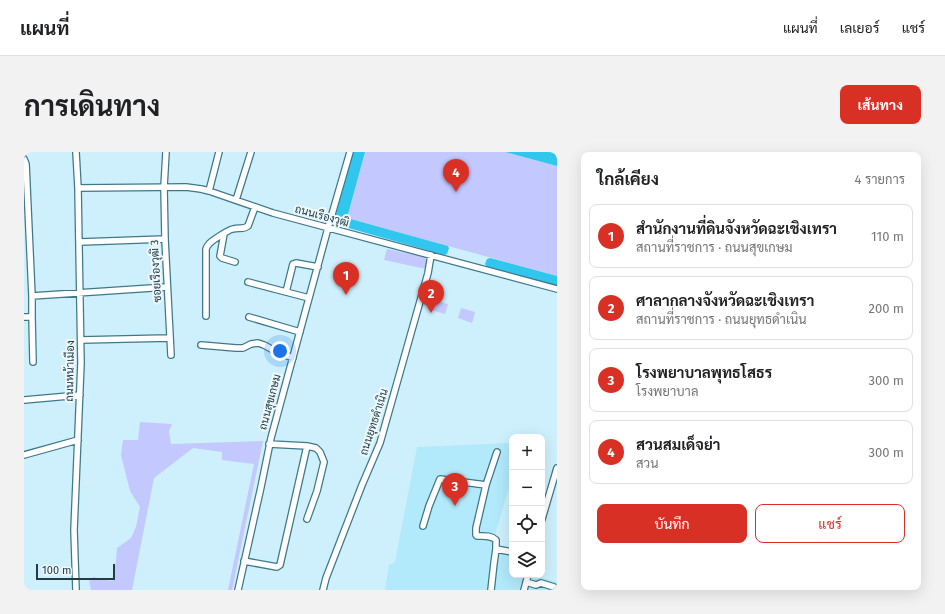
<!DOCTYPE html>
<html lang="th">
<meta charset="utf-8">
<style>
:root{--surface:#fff;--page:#f2f2f2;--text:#202124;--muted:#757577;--line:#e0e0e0;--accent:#d93025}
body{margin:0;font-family:"Fira Sans",Sarabun,sans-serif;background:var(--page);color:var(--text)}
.controls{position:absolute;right:12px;bottom:12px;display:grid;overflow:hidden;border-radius:8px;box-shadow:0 4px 16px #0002}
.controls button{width:36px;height:36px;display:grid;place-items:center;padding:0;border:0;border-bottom:1px solid var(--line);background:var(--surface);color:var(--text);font:20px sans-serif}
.scale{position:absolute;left:12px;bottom:10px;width:79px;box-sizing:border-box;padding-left:4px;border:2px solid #233c44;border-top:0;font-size:11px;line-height:14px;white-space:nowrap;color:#233c44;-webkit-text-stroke:3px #edf9fd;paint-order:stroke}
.you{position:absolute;left:256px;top:199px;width:14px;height:14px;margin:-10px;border:3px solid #fff;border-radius:50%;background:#1a73e8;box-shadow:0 0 0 6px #1a73e833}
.badge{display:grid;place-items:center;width:26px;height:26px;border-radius:50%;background:var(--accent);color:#fff;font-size:13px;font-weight:700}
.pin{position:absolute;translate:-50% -33px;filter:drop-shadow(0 1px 2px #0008)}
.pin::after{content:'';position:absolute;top:21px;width:14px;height:12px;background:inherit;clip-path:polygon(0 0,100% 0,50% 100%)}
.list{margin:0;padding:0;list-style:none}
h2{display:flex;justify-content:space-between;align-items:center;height:52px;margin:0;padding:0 16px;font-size:17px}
h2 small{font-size:13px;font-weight:400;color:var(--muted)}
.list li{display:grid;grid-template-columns:26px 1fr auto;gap:12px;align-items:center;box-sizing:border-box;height:64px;margin:0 8px 8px;padding:0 8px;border:1px solid var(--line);border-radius:8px}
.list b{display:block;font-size:15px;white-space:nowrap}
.list p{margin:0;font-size:13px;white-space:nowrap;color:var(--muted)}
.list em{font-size:13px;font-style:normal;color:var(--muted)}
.actions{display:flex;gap:8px;padding:12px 16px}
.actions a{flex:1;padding:9px 0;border:1px solid var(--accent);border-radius:8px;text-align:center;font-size:14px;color:var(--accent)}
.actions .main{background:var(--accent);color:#fff}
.icon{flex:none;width:22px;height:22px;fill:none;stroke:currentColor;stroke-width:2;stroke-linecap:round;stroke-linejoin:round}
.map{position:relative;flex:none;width:533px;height:438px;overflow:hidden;border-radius:8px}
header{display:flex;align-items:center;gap:24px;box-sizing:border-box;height:56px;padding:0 20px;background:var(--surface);border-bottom:1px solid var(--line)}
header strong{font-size:19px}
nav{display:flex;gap:22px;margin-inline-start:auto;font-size:14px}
.intro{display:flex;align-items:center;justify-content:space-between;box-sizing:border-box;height:96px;padding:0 24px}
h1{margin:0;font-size:28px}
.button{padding:10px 18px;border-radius:8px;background:var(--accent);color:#fff;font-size:14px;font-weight:700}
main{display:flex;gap:24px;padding:0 24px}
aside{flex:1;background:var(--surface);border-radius:8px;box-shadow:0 4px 16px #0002}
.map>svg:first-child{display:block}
.built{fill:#b2e9fb}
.green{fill:#c3c8ff}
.water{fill:#30c6ed}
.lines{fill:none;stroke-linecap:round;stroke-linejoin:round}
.minor-casing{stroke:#3e788a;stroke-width:8}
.minor{stroke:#fff;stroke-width:5.5}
.labels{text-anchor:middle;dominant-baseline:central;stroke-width:4;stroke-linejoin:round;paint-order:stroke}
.street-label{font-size:11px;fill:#233c44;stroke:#edf9fd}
</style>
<header>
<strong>แผนที่</strong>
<nav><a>แผนที่</a><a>เลเยอร์</a><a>แชร์</a></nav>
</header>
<div class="intro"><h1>การเดินทาง</h1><a class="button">เส้นทาง</a></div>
<main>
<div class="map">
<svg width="533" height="438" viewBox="0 0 533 438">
<rect width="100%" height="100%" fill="#cdf0fc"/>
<!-- built -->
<path class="built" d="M488,291V325L471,383L475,387L476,401L488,403V423H500L496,438H361L365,413L371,410L393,295Z
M507,423L533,430V438H503Z"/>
<!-- green -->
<path class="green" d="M341,0H481L533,14V124L323,66Z
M363,97L405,106L402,117L360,108Z
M410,148L424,152L421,162L407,158Z
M437,156L451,160L448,171L434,166Z
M116,270L148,272L145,279L147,292L239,289L208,438H204L230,312L198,308V300L169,296L130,326L108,438H67L65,428L69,425L88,429L92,409L93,396L107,386L112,375L116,355L106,339L97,303L99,288H114Z"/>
<!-- water -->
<path class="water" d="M329,0H341L323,66L424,94L425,96L423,102L420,103L314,73L311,66Z
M481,0H527L533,2V14Z
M466,106L533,124V134L463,115L461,112L463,107Z"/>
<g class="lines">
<defs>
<path id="minor" d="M142,0L140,35L141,87L147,203
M0,7L2,12L8,144V165L9,210
M54,36L162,35L177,37L185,39L249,61L533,137
M185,39L195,0
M212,48L227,0
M200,82L196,104L198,106L211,110
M56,90L141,87
M224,130L262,140
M8,144L143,135
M285,146L262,140L269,112L272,111L294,115
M182,164V97C183,94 183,94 185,92C187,89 206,77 209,77C215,75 219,78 224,74L231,55
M0,165H8
M225,165L276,180
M57,188L145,186
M177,193L212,196H219L227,192L234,191L240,193L253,200L269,206
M0,248L56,243
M245,292L283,294
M0,303L54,288
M462,333L473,300
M518,367L533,316
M399,374L405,354L416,327L462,333L452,376V383L453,384C460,384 467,383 472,388V397L488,400
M220,409L253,415L256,413L283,294L292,296L296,300L300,310L293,339L283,367
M502,430L512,433L517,431L530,435L532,438
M52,438L50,378L57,211L54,36L52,0
M214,438L237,335L247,286L304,76L326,0
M299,438L302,426L338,333L356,291L404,121L407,103
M467,438L470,411L472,397
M500,438L504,423"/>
</defs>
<!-- minor casing -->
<use href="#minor" class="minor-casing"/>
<!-- minor -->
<use href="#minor" class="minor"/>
</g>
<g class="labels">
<!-- street labels -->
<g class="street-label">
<text transform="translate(298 64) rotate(15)">ถนนเรืองวุฒิ</text>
<text transform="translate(132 119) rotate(-93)">ซอยเรืองวุฒิ 3</text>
<text transform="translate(46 219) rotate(-89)">ถนนหน้าเมือง</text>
<text transform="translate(246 250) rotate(-75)">ถนนสุขเกษม</text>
<text transform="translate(350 270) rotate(-72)">ถนนยุทธดำเนิน</text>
</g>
</g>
</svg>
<div class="controls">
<button>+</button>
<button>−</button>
<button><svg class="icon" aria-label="locate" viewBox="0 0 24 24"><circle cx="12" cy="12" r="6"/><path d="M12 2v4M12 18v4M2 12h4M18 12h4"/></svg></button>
<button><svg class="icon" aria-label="layers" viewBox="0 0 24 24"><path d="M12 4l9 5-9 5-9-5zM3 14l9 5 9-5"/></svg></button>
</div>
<div class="scale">100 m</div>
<div class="you"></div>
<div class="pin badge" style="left:322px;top:143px">1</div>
<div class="pin badge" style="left:407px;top:161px">2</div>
<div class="pin badge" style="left:431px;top:354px">3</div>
<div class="pin badge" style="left:432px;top:40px">4</div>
</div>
<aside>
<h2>ใกล้เคียง<small>4 รายการ</small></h2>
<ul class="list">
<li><span class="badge">1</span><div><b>สำนักงานที่ดินจังหวัดฉะเชิงเทรา</b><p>สถานที่ราชการ · ถนนสุขเกษม</p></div><em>110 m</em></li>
<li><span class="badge">2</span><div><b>ศาลากลางจังหวัดฉะเชิงเทรา</b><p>สถานที่ราชการ · ถนนยุทธดำเนิน</p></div><em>200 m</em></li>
<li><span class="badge">3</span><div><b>โรงพยาบาลพุทธโสธร</b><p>โรงพยาบาล</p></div><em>300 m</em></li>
<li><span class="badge">4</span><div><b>สวนสมเด็จย่า</b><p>สวน</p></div><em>300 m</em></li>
</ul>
<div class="actions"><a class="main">บันทึก</a><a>แชร์</a></div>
</aside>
</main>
